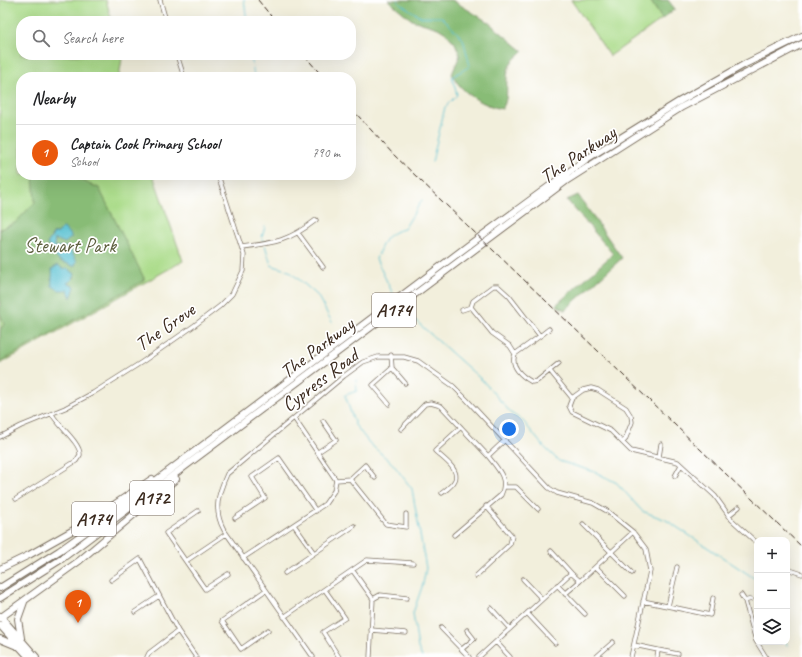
<!DOCTYPE html>
<meta charset="utf-8">
<style>
:root{--surface:#fff;--page:#f6f6f6;--text:#202124;--muted:#757577;--line:#e0e0e0;--accent:#ea580c}
body{margin:0;font-family:Caveat,sans-serif;background:var(--page);color:var(--text)}
.controls{position:absolute;right:12px;bottom:12px;display:grid;overflow:hidden;border-radius:8px;box-shadow:0 4px 16px #0002}
.controls button{width:36px;height:36px;display:grid;place-items:center;padding:0;border:0;border-bottom:1px solid var(--line);background:var(--surface);color:var(--text);font:20px sans-serif}
.you{position:absolute;left:509px;top:429px;width:14px;height:14px;margin:-10px;border:3px solid #fff;border-radius:50%;background:#1a73e8;box-shadow:0 0 0 6px #1a73e833}
.badge{display:grid;place-items:center;width:26px;height:26px;border-radius:50%;background:var(--accent);color:#fff;font-size:13px;font-weight:700}
.pin{position:absolute;translate:-50% -33px;filter:drop-shadow(0 1px 2px #0008)}
.pin::after{content:'';position:absolute;top:21px;width:14px;height:12px;background:inherit;clip-path:polygon(0 0,100% 0,50% 100%)}
.list{margin:0;padding:0;list-style:none}
h2{display:flex;justify-content:space-between;align-items:center;height:52px;margin:0;padding:0 16px;font-size:17px}
h2 small{font-size:13px;font-weight:400;color:var(--muted)}
.list li{display:grid;grid-template-columns:26px 1fr auto;gap:12px;align-items:center;box-sizing:border-box;height:56px;padding:0 16px;border-top:1px solid var(--line)}
.list b{display:block;font-size:15px;white-space:nowrap}
.list p{margin:0;font-size:13px;white-space:nowrap;color:var(--muted)}
.list em{font-size:13px;font-style:normal;color:var(--muted)}
.icon{flex:none;width:22px;height:22px;fill:none;stroke:currentColor;stroke-width:2;stroke-linecap:round;stroke-linejoin:round}
.map{position:relative;flex:none;width:802px;height:657px;overflow:hidden}
.search{position:absolute;background:var(--surface);box-shadow:0 4px 16px #0002;left:16px;top:16px;width:340px;height:44px;display:flex;align-items:center;gap:10px;box-sizing:border-box;padding:0 14px;border-radius:16px;color:var(--muted);font-size:15px}
.panel{position:absolute;background:var(--surface);box-shadow:0 4px 16px #0002;left:16px;top:72px;width:340px;height:108px;border-radius:16px}
.map>svg:first-child{display:block}
.green{fill:#abdc8a;stroke:#738354}
.forest{fill:#88bc76;stroke:#62734a;fill-rule:evenodd}
.water{fill:#55bfd0;stroke:#487477}
.lines{fill:none;stroke-linecap:round;stroke-linejoin:round}
.stream{stroke:#55bfd0;stroke-width:1}
.street-casing{stroke:#7b6f60;stroke-width:5}
.highway-casing{stroke:#7b6f60;stroke-width:8}
.street{stroke:#fff;stroke-width:3.5}
.highway{stroke:#fff;stroke-width:6}
.rail{stroke:#3b2a1e;stroke-width:1;stroke-dasharray:6 3;stroke-linecap:butt}
.labels{text-anchor:middle;dominant-baseline:central;stroke-width:3.5;stroke-linejoin:round;paint-order:stroke}
.shield{fill:#fff;stroke:#766a62;stroke-width:1}
.shield-label{font-size:19px;font-weight:bold;fill:#3b2a1e}
.street-label{font-size:20px;fill:#3b2a1e;stroke:#fff}
.park-label{font-size:20px;fill:#5d5f3e;stroke:#fff}
</style>
<div class="map">
<svg width="802" height="657" viewBox="0 0 802 657">
<rect width="100%" height="100%" fill="#fff"/>
<filter id="ink" filterUnits="userSpaceOnUse"><feTurbulence type="fractalNoise" baseFrequency=".025" numOctaves="2"/><feDisplacementMap in="SourceGraphic" scale="8" xChannelSelector="R" yChannelSelector="G"/><feConvolveMatrix kernelMatrix="1 2 1 2 8 2 1 2 1" color-interpolation-filters="sRGB"/></filter>
<filter id="wash" filterUnits="userSpaceOnUse"><feTurbulence type="fractalNoise" baseFrequency=".012" numOctaves="4" result="noise"/><feDisplacementMap in="SourceGraphic" scale="16" xChannelSelector="R" yChannelSelector="G"/><feGaussianBlur stdDeviation="0.9" result="paint"/><feColorMatrix in="noise" values="0 0 0 0 0 0 0 0 0 0 0 0 0 0 0 0 0 1.4 0 .05"/><feComposite in="paint" operator="in"/></filter>
<g filter="url(#wash)">
<rect width="100%" height="100%" fill="#f2efdc"/>
<!-- green -->
<path class="green" d="M0,0H106L112,21H21V55H121L122,58L119,77H21V175H153L183,261L0,364Z
M571,0H650L662,19L610,56Z"/>
<!-- forest -->
<path class="forest" d="M388,0H452L488,22L523,51C519,55 512,60 510,65C503,79 511,96 502,109C482,105 461,93 452,74L460,55L455,43L446,33L438,28L412,20Z
M650,0H668L675,9L662,19Z
M33,175H76L78,179L99,188L145,280L0,362V330L4,324L0,313V229L15,223L35,202ZM63,228L58,239H55L54,248L74,267L51,252L47,244L54,233H58ZM53,275L75,277L67,283L75,287L71,297L68,290L51,280Z
M578,195L622,258L565,310L556,305L613,254L567,200Z"/>
<!-- water -->
<path class="water" d="M63,227L72,237L65,243L55,239L54,247H68L77,261L74,267C69,263 67,264 62,262C54,258 52,250 47,244L54,233H58Z
M58,265L63,269L67,268L75,274L72,280L67,283L75,287L71,298L68,290H59L52,286C51,279 53,275 52,269Z"/>
<g class="lines">
<!-- stream -->
<path class="stream" d="M244,0L247,21
M398,0L399,3L421,17H442L463,39L470,66L452,77L457,95L445,107L432,162
M251,55L254,77
M264,242L262,237L265,227
M265,245L271,265L289,271L317,295L332,322
M393,294L376,259C384,241 384,234 404,229L422,200
M407,313L483,381L512,414L523,421L543,446L559,461L595,472L617,483L642,511L666,520L757,580
M356,380L357,391L345,395L355,425L370,444L393,464L412,489L426,568L423,584L413,613L418,648L422,657
M786,642L787,645"/>
</g>
</g>
<g filter="url(#ink)">
<g class="lines">
<defs>
<path id="street" d="M160,0L166,21
M177,55L184,77
M298,233L323,267
M242,247C275,243 289,241 316,220
M493,286H498L509,296L540,336L515,354L510,346L492,333L471,307L473,301Z
M462,310L471,307
M540,336L549,329
M515,354C510,366 521,376 532,382L537,381L559,363
M392,368L405,383
M550,371L572,398
M389,404L373,385L392,368L391,355
M401,429L425,404L431,403L441,406L488,456L505,440
M0,437L21,426L65,408L93,393L142,362L195,325L220,306L232,294L243,271L244,255L218,175
M622,442L625,440L632,422L631,416L626,408L598,390L591,388L583,390L572,398L569,406L572,412L611,431L631,451L678,462L715,496L732,520L757,543
M318,452L336,440L323,421
M659,457L661,444
M675,476L681,465
M350,479L365,465L375,478
M336,480L350,479L386,524L406,527V514
M505,487H516L538,509
M442,493C446,490 453,485 455,480C460,469 441,457 435,451L461,427
M16,499L76,461L80,455C81,443 58,426 52,414
M198,511L166,533L205,589L228,574
M728,516L739,507
M235,518L265,498L252,477L279,458L316,511
M583,524L632,573
M294,525L314,553
M454,535L501,495C509,479 498,469 488,456
M551,551L571,573
M243,558L325,504L334,491L336,480L294,418
M186,561L226,534
M596,567L625,596
M787,569L802,574
M353,571L373,599L370,657
M285,573L354,526
M476,576L510,544L512,536L486,506
M523,579L542,599
M111,580L140,559L178,631
M557,585L585,614
M266,590L222,621L241,649L268,630
M325,590L345,618L323,632L339,657
M565,594L580,581
M741,595L745,601L756,641L766,657
M373,599L380,595L407,598
M643,601L710,615L713,598
M745,601L751,599
M668,606L677,567
M491,608L510,629
M135,612L159,596
M527,613L555,643
M284,617L367,560L413,563
M441,628L469,657
M371,630L406,633
M496,642L510,657
M634,645L658,650L657,657
M462,649L474,639L467,630
M658,650L678,654
M147,657L149,653L178,631L196,657
M313,657L224,530C213,510 218,494 227,474L344,376L363,362L378,357H404L418,361L453,386L467,400L549,488L557,493L593,503L607,511L633,532L646,549L650,571L631,657
M479,657L571,573L580,581L633,532
M596,657L613,642"/>
<path id="highway" d="M0,569L29,555L93,519L152,479
M0,588L59,551L118,509L469,245L585,160L680,101L747,63L802,36
M0,598L60,560L566,181L682,107L802,44
M0,616L36,657
M0,618L79,561L176,479
M0,625L29,657
M21,638L18,619L24,602
M0,639L17,646"/>
</defs>
<!-- street casing -->
<use href="#street" class="street-casing"/>
<!-- highway casing -->
<use href="#highway" class="highway-casing"/>
<!-- street -->
<use href="#street" class="street"/>
<!-- highway -->
<use href="#highway" class="highway"/>
<!-- rail -->
<path class="rail" d="M258,0L275,21
M304,55L323,77
M351,108L393,154L802,547"/>
</g>
</g>
<g class="labels">
<!-- shield labels -->
<g class="shield">
<rect x="372" y="293" width="44" height="34" rx="3"/>
<rect x="130" y="481" width="44" height="34" rx="3"/>
<rect x="72" y="502" width="44" height="34" rx="3"/>
</g>
<g class="shield-label">
<text x="394" y="310">A174</text>
<text x="152" y="498">A172</text>
<text x="94" y="519">A174</text>
</g>
<!-- street labels -->
<g class="street-label">
<text transform="translate(578 155) rotate(-34)">The Parkway</text>
<text transform="translate(165 327) rotate(-35)">The Grove</text>
<text transform="translate(317 348) rotate(-37)">The Parkway</text>
<text transform="translate(320 380) rotate(-37)">Cypress Road</text>
</g>
<!-- park labels -->
<g class="park-label">
<text x="70" y="245">Stewart Park</text>
</g>
</g>
</svg>
<div class="controls">
<button>+</button>
<button>−</button>
<button><svg class="icon" aria-label="layers" viewBox="0 0 24 24"><path d="M12 4l9 5-9 5-9-5zM3 14l9 5 9-5"/></svg></button>
</div>
<div class="you"></div>
<div class="pin badge" style="left:78px;top:623px">1</div>
<div class="search"><svg class="icon" aria-label="search" viewBox="0 0 24 24"><circle cx="10" cy="10" r="6"/><path d="M15 15l6 6"/></svg>Search here</div>
<section class="panel">
<h2>Nearby<small></small></h2>
<ul class="list">
<li><span class="badge">1</span><div><b>Captain Cook Primary School</b><p>School</p></div><em>790 m</em></li>
</ul>
</section>
</div>
